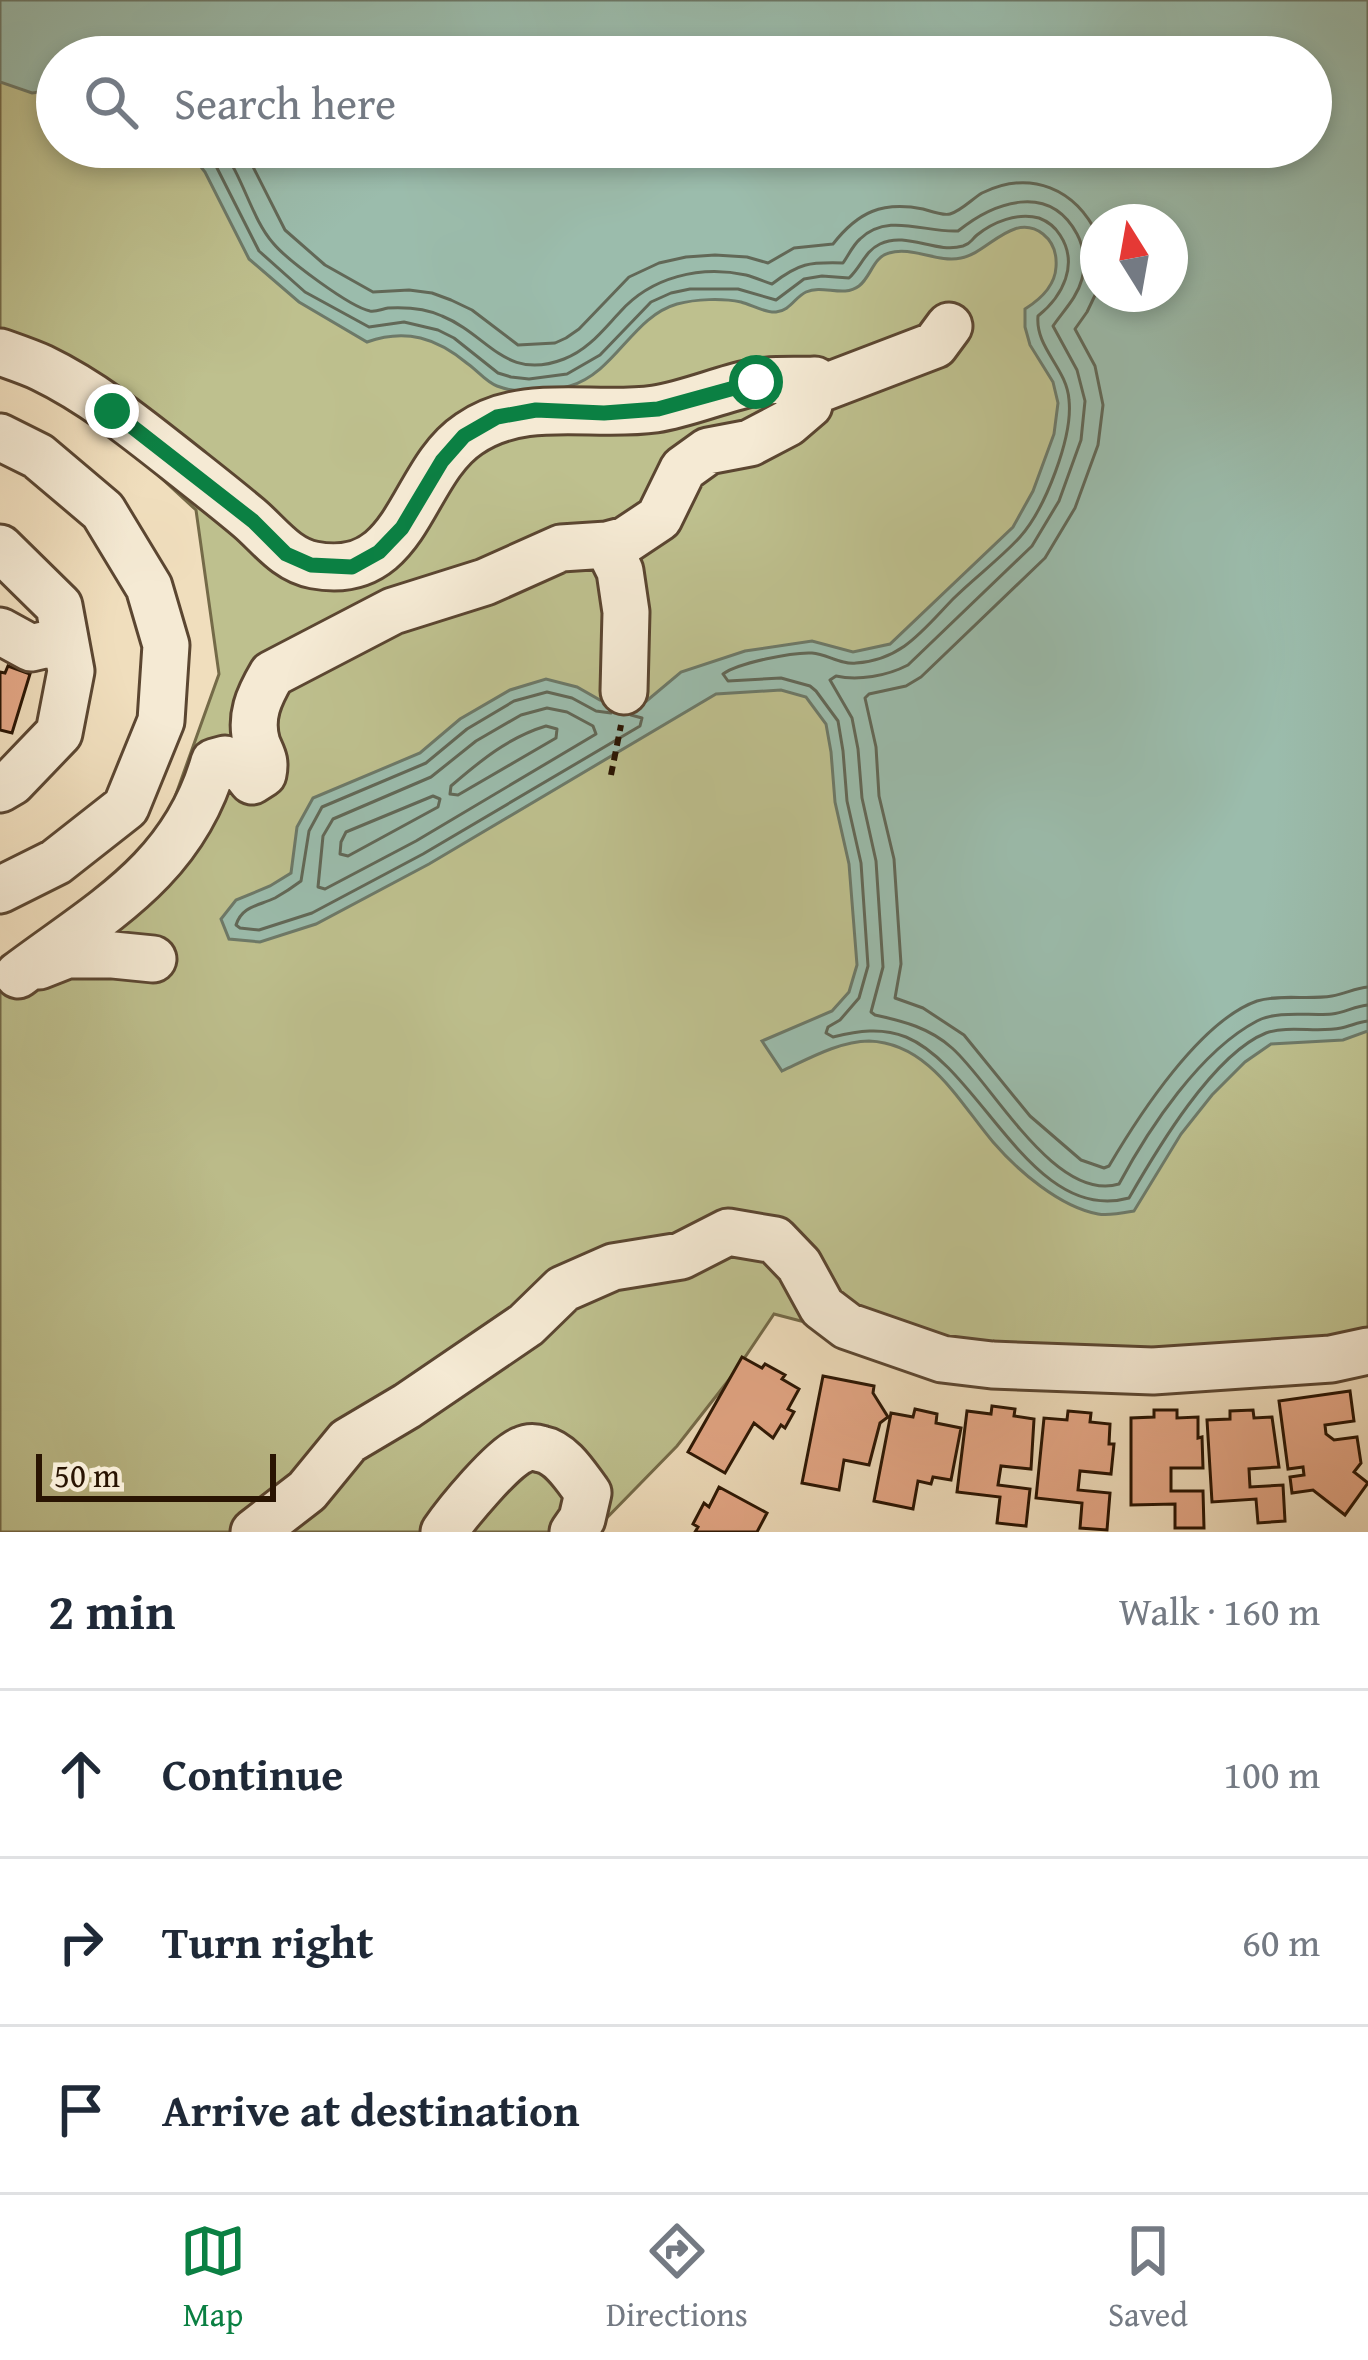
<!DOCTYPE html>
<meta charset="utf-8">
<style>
:root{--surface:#fff;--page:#f2f2f3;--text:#1f2937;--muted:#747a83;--line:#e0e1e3;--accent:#0b8043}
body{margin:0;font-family:"Gentium Book Plus",serif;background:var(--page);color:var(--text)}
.compass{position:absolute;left:1080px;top:204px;width:108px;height:108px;border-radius:50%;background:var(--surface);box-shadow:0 6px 18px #0003;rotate:349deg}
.scale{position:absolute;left:36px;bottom:30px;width:240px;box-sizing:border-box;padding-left:12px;border:6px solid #291402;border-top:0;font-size:33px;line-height:42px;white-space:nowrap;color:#291402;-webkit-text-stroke:9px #f5ead4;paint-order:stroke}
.stop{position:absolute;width:36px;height:36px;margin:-27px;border:9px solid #0b8043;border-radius:50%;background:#fff}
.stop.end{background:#0b8043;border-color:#fff;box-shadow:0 3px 12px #0008}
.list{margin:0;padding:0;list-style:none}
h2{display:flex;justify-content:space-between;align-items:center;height:156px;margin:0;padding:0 48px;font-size:51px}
h2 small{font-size:39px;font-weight:400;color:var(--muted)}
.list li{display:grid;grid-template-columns:78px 1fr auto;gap:36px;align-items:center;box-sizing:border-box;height:168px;padding:0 48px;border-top:3px solid var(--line)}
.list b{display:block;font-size:45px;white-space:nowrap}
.list em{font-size:39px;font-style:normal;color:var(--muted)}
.icon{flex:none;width:66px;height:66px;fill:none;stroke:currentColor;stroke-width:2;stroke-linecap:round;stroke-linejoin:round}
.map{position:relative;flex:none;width:1368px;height:1532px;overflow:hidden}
.search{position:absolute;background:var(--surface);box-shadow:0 6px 18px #0003;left:36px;right:36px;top:36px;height:132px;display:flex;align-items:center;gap:30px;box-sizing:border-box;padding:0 42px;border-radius:66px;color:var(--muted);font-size:45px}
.sheet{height:660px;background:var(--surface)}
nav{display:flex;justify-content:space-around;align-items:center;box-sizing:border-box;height:168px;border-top:3px solid var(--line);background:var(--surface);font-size:33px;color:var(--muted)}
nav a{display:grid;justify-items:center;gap:6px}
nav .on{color:var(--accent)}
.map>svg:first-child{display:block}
.green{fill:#bec08e;stroke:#746a48;stroke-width:3;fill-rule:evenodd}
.water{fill:#9bbcac;stroke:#6d7968;stroke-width:3;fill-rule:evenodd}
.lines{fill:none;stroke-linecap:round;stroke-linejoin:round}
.shore{stroke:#626857;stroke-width:3}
.building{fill:#e5a786;stroke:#291402;stroke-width:3}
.minor-casing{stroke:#5b4631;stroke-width:51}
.path{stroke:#291402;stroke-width:6;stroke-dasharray:9 6;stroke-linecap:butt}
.minor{stroke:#f5ead4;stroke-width:45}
.route{stroke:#0b8043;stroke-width:15}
</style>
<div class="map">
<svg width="1368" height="1532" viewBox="0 0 1368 1532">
<rect width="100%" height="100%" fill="#f0debd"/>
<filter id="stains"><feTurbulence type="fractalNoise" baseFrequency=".00167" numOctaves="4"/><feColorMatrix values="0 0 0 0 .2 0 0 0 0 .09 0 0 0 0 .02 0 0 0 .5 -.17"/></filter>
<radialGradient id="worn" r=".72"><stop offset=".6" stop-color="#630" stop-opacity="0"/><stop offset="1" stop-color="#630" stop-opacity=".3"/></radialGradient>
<!-- green -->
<path class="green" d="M0,0H1368V1349L939,1357L774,1314L735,1372L677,1446L593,1532H0V960L156,850L219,674L196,510L83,406L0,362ZM57,57H1311V147H57ZM1098,222H1170V294H1098Z"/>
<!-- water -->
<path class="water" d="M0,0H1368V1031L1343,1040L1271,1044L1245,1062L1212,1095L1181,1134L1134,1211C1123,1213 1109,1216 1098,1214C1060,1207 1018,1171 993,1142C959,1102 929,1043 869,1041C840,1041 808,1059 782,1071L762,1041L832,1011L849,992L857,965L849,864L835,802L831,752L826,724L806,697L781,690L716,694L429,864L316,924L260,942L229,939L221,919L236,900L270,886L291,873L297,827L313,798L420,753L460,719L510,690L546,679L577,687L600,700L643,704L681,672L745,651L812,641L853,652L890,644L1013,527L1033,491L1054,434L1058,403L1053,382L1030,345L1025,327V309C1041,299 1055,286 1056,267C1057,254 1053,242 1043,234C1013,211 987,254 961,258C937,263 912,246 889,253C873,257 871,277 859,286C843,298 823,284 806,292C795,297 790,311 776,312C765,313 752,305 741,302C722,298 696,299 677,304C632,317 616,372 570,386C548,393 518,394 497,386C486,382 478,371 468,364C437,338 406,328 367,342L299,302L249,259L205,172L185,147H1311V57H57V90L32,93L0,82ZM1098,222H1170V294H1098Z"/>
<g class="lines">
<!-- shore -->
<path class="shore" d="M200,147L216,166L259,251L305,292L369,327L404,322L438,330L454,338L498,373L511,377L529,379L567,374L600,355L651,302L671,293L690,289H738L776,300L804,279L822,276L849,278C861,267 865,251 880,244C907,231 935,254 963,246C972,243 970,241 977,235C993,222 1018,212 1039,218C1047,221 1055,227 1060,235C1079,264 1063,296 1038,316C1035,348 1067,368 1069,400C1073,437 1045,509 1020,537C1000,559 974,578 953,599C923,630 902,660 856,663C841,665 827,654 812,653C792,652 738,663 723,674L728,681L781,678L810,686L816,691L838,721L843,751L847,801L861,863L868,966L859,998L840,1020L828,1027L826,1033L833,1037C858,1031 881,1027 906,1037C981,1068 1032,1225 1129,1198C1156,1151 1213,1054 1266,1033C1289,1025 1317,1033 1341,1028C1351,1026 1358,1022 1368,1021
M220,147C243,175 251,218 273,243C287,260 350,307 370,311C376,312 382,309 388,308C407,307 425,308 442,316C489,335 505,382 564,359C588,350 603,330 620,312C651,277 700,265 746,275C754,277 763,281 772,284C799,263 809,262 843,263C848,256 853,245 860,239C888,212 925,233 958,231C994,202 1049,182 1077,234C1084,247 1086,265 1082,279C1077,298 1063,311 1053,326L1077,370L1085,401L1081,440L1059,501L1032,546L908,665C887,676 858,681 836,676L830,680L852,718L858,749L862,798L876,861L883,967L871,1012L875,1015C903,1021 930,1028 952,1048C992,1083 1055,1203 1119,1184C1149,1128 1200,1051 1257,1021C1278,1010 1309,1016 1332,1014C1344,1013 1355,1006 1368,1005
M243,147L285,230L325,265L373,292L409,290L432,293L451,300L472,310L518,345L555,343L566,338L579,329L629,277L659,263L686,257L715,255L747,257L768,263L794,248L833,244C858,212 882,201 923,209C930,211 943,216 950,214C961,211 972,199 982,193C1031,169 1076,189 1098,236
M1098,289L1087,312L1075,329L1095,366L1103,405L1098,445L1075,508L1045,558L921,677L906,686L869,694L865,698L876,747L879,796L894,859L901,964L895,998L923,1008L964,1035L1030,1116L1081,1160L1104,1168L1109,1166C1139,1115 1200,1021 1257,1001C1281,994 1308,1000 1332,996C1345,994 1355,988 1368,987
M547,708L567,712L593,726L596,734L416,841L325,889L318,887L323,836L333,819L431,777L476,741L521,715Z
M611,713L596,711L572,698L547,692L514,701L467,729L426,763L322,807L309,831L301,881C293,887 284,893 275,898C258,906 242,906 236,925L240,928L259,930L312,913L423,854L640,726L642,718L631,715
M546,726L557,729L556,738L458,795L450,794L451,786C480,761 509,737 546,726Z
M433,796L440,799L438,807L348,856L340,854L341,842L346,832Z"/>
</g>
<!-- building -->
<path class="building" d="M8,666L30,674L12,733L0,730V672L5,673Z
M742,1357L762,1368L765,1364L785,1375L782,1379L799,1389L788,1409L794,1412L785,1428L781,1425L773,1438L754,1423L725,1473L688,1452Z
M823,1376L874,1386L873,1393L888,1417L880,1423L869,1465L844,1460L839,1490L802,1483Z
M1350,1391L1354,1421L1325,1425L1326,1434L1334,1440L1357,1437L1361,1463L1354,1472L1368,1483L1345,1515L1313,1490L1292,1493L1290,1477L1304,1475L1303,1467L1288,1469L1279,1401Z
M992,1406L1015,1409L1014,1416L1034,1419L1031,1469L1001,1466L998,1485L1030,1489L1026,1526L997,1523L1000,1497L957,1492L967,1411L991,1414Z
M915,1409L937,1414L936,1423L961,1428L951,1480L933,1477L931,1484L918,1481L913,1509L874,1501L891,1413L913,1417Z
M1154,1410H1177V1418L1198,1417V1438L1202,1437L1203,1468H1171V1491H1203L1204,1528H1175V1504L1131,1505V1418L1154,1417Z
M1253,1410L1254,1418L1272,1417L1279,1467L1249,1469L1250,1487L1283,1485L1285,1521L1258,1523L1256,1499L1212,1502L1207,1420L1230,1419V1411Z
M1068,1411L1091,1413L1090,1422L1110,1424L1109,1444H1114L1111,1474L1080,1471L1078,1490L1110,1493L1107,1530L1080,1528L1082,1503L1036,1498L1044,1418L1067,1420Z
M719,1487L767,1513L757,1532H695L698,1527L693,1524L704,1503L709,1507Z"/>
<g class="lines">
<defs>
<path id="minor" d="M0,352C14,357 29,362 42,368C96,394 145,435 192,472C211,487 230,502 249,518C269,535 286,560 314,565C410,583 409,474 469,434C524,396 592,418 655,409C687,404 719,390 751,383C772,379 794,381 815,380L809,405L788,423L750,443L708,451L683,469L659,518L626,540L607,545
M812,392L935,345L949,326
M0,437L38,456L103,511L149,587L166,645L161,721L126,807L56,862L0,890
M0,548L59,606L71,671L59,733L12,782L0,789
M0,631L31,648L65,640
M39,966L67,955H113L153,959
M18,975C102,912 183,870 214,762L225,759L241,767L252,781L263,774C266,760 262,756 257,744C249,717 259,696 272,674L393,611L485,582L561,548L607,545L620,571L626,612L624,691
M254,1532L307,1491L348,1441L407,1406L526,1325L563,1289L613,1267L681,1256L728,1232L775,1240L799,1265L822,1307L847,1326L942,1359L992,1365L1153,1371L1331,1359L1368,1351
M444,1532C457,1513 502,1458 522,1450C528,1447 535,1447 541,1449C562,1453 576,1477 588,1493L582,1519L573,1532"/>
</defs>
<!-- minor casing -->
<use href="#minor" class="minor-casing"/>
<!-- path -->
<path class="path" d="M611,775L621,725"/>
<!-- minor -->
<use href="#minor" class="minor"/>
</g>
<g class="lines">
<!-- route -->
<path class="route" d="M112,411L253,521L286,554L311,565L352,567L379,552L402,528L442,461L464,436L497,417L536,410L604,413L658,409L756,382"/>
</g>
<rect width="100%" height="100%" filter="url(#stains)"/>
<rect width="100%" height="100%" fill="url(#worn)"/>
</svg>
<svg class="compass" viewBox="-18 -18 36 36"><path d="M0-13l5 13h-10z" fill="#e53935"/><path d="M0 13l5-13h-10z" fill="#747a83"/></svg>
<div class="scale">50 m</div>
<div class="stop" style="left:756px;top:382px"></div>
<div class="stop end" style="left:112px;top:411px"></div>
<div class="search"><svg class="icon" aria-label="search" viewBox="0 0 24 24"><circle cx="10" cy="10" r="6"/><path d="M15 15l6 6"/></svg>Search here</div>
</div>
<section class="sheet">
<h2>2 min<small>Walk · 160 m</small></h2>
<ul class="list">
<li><svg class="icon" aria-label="ahead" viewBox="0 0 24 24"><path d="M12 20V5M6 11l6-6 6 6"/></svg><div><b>Continue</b></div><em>100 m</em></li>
<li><svg class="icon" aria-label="right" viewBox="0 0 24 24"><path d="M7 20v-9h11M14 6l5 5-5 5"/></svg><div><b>Turn right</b></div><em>60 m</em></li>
<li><svg class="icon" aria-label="arrive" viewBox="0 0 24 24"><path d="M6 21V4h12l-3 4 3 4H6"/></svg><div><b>Arrive at destination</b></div></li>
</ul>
</section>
<nav>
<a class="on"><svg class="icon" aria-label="map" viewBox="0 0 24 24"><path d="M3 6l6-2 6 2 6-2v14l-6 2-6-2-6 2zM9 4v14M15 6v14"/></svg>Map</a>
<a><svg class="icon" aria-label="directions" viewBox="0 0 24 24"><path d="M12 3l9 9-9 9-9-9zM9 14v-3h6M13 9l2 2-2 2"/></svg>Directions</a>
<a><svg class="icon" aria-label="saved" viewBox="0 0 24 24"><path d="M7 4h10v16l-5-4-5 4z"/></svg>Saved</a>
</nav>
